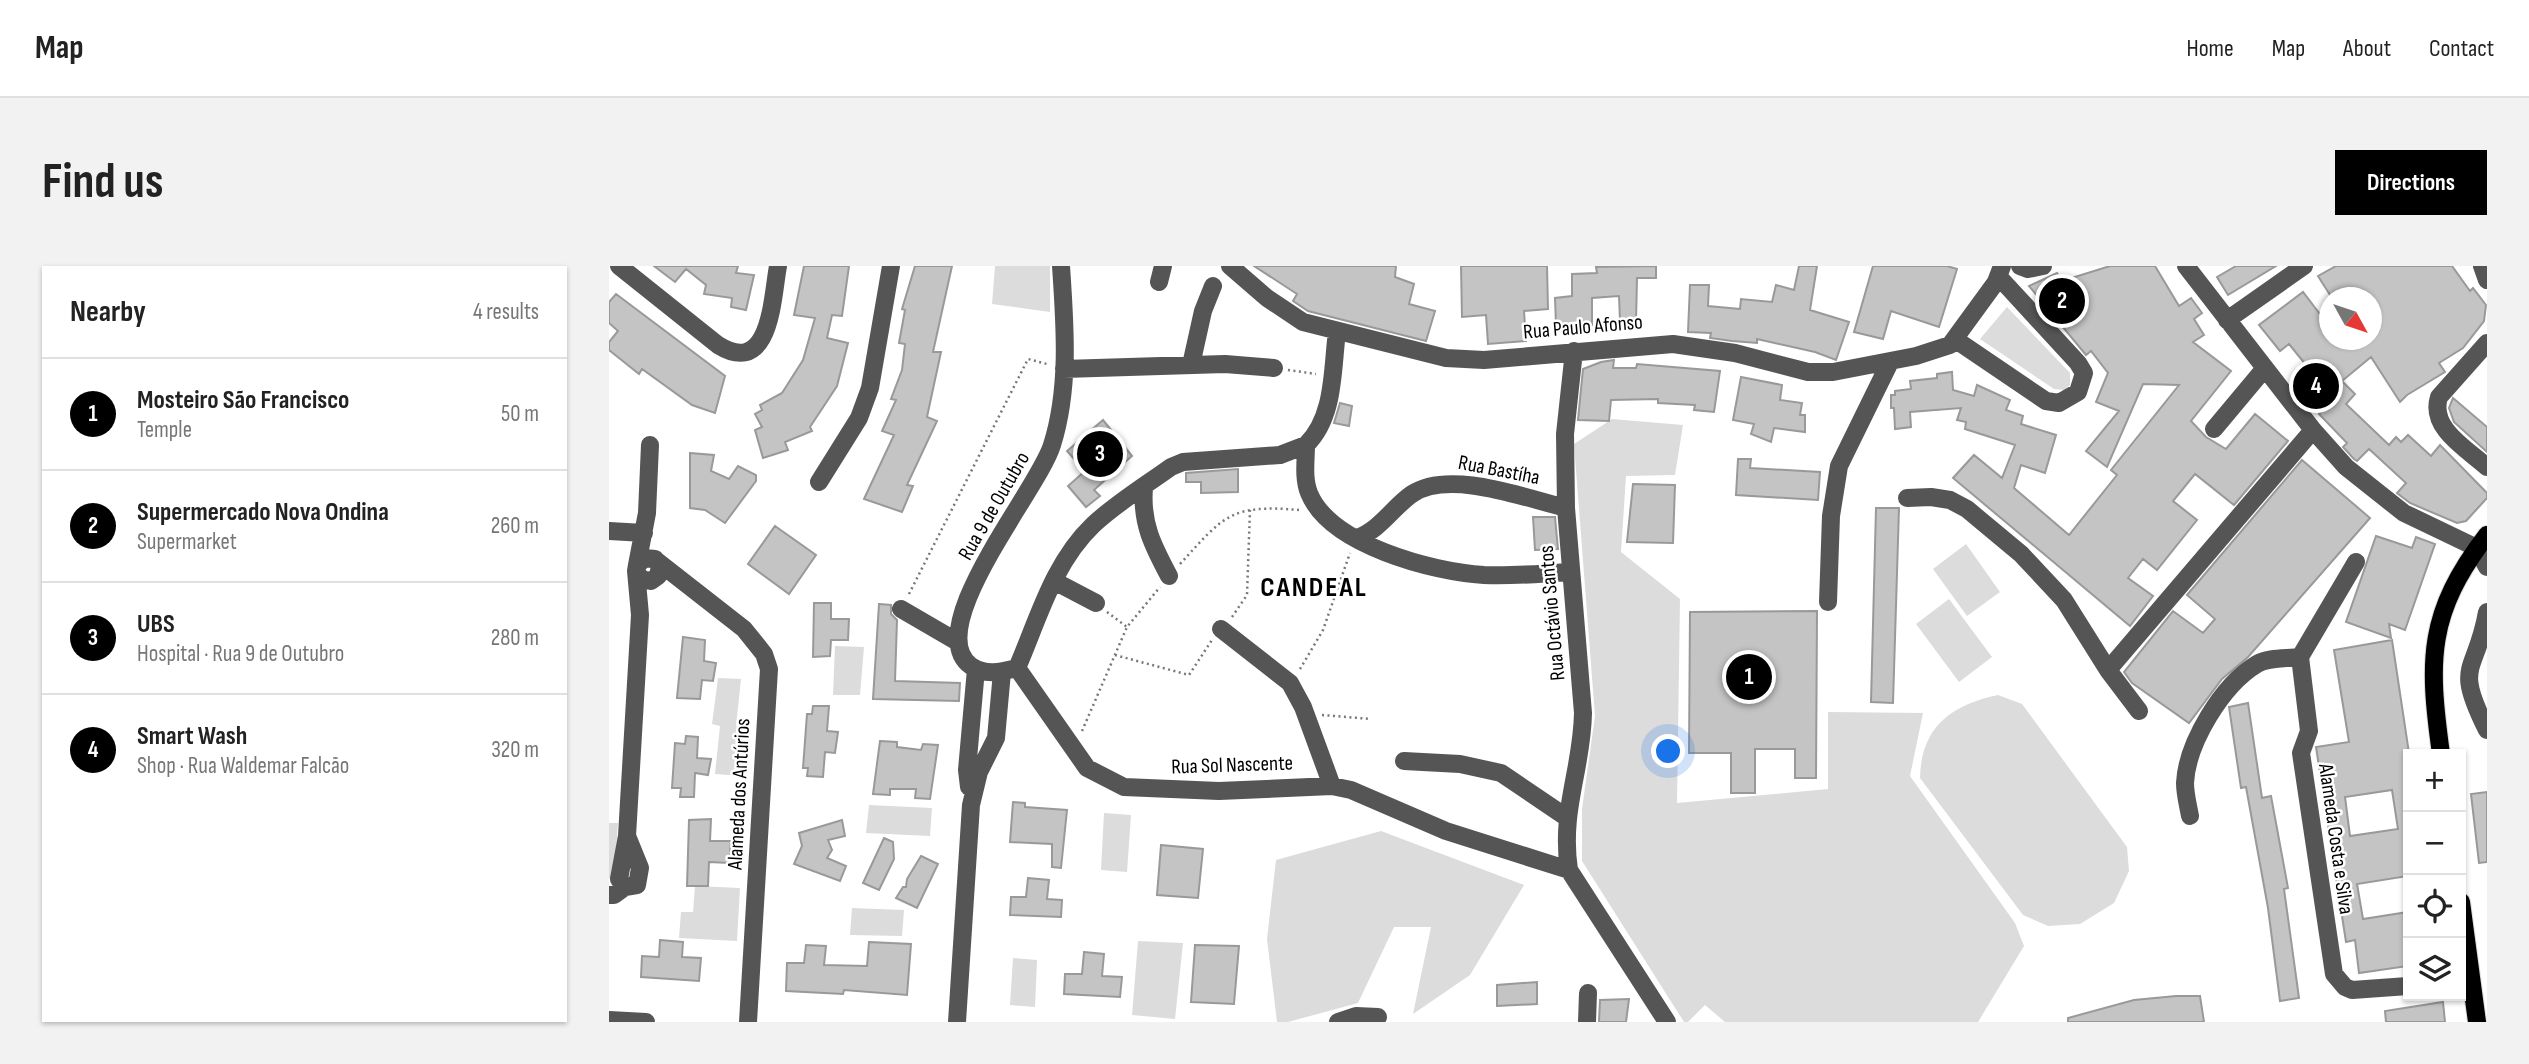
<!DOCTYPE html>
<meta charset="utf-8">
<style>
:root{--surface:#fff;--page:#f2f2f2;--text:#222;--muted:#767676;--line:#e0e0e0;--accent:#000}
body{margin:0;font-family:"Sofia Sans Condensed",sans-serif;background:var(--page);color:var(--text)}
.controls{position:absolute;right:21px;bottom:21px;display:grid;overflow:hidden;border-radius:0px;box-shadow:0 2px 5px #0004}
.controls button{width:63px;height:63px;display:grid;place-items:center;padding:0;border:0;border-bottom:2px solid var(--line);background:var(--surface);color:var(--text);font:35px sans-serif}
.compass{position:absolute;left:1710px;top:21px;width:63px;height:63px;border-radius:50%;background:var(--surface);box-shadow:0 2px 5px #0004;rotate:130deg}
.you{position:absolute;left:1060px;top:486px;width:24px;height:24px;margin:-18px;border:5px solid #fff;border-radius:50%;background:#1a73e8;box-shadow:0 0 0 10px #1a73e833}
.badge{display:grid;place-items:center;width:46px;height:46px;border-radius:50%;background:var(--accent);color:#fff;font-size:23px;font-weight:700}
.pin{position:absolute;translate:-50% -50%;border:4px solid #fff;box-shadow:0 2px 7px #0006}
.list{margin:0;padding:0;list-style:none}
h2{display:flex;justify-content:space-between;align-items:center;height:91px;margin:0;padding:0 28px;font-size:30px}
h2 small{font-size:23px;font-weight:400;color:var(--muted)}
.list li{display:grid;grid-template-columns:46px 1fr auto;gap:21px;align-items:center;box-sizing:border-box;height:112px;padding:0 28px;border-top:2px solid var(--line)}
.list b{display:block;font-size:26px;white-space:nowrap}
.list p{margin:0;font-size:23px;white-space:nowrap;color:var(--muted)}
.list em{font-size:23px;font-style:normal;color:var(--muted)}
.icon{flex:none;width:38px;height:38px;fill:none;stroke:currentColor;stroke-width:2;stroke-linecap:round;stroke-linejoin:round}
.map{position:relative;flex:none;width:1878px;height:756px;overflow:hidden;border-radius:0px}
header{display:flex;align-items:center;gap:42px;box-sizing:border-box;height:98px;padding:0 35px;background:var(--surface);border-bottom:2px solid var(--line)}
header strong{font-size:33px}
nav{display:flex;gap:38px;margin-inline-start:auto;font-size:24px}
.intro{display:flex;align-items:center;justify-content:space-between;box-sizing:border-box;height:168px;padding:0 42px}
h1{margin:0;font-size:49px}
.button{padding:18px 32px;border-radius:0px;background:var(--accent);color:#fff;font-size:24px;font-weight:700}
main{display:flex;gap:42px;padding:0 42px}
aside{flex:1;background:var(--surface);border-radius:0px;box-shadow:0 2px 5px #0004}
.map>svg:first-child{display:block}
.green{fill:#dcdcdc}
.building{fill:#c4c4c4;stroke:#999;stroke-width:2;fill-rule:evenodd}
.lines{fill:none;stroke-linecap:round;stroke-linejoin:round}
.major-casing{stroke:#dbdbdb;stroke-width:20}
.path{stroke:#777;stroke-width:2.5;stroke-dasharray:2 3.5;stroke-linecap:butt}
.minor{stroke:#555;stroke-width:18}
.major{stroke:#000;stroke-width:18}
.labels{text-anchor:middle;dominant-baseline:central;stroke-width:5;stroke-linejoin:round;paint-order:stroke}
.street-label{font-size:21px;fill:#000;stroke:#fff}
.district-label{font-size:28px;font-weight:bold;letter-spacing:2px;fill:#000;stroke:#fff}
</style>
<header>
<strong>Map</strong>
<nav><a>Home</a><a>Map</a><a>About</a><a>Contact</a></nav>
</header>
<div class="intro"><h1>Find us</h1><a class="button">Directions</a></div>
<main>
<aside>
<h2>Nearby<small>4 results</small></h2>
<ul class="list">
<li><span class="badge">1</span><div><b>Mosteiro São Francisco</b><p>Temple</p></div><em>50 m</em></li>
<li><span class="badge">2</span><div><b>Supermercado Nova Ondina</b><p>Supermarket</p></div><em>260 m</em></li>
<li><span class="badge">3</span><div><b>UBS</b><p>Hospital · Rua 9 de Outubro</p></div><em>280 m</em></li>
<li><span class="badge">4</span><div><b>Smart Wash</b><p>Shop · Rua Waldemar Falcão</p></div><em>320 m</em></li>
</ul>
</aside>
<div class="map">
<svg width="1878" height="756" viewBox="0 0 1878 756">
<rect width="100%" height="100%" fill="#fff"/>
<!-- green -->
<path class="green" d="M386,0H441V46L383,38Z
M1398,41L1461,107V119L1455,124L1445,123L1371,73Z
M1003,153L1074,159L1066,209L1017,210L1012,286L1071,333L1068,537L1219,523V446L1314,447L1301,510L1406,657L1415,680L1369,756H1116L1096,739L1079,756H1075L973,595V543L986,450L965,178Z
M1357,278L1391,326L1358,350L1324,303Z
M1340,333L1383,391L1350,416L1307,358Z
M226,380L255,381L251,429H224Z
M109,412L132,413L127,460L135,461L132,510L106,508L111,460L103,458Z
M1389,429L1413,438L1518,581L1520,605L1505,637L1471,658L1439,660L1414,649L1311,512C1312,461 1342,439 1389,429Z
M260,539L323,542L321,570L257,567Z
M495,547L522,549L518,606L492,604Z
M0,557H9L5,613L0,612Z
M772,565L915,619L861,709L804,748L822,661H785L749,737L679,756H668L658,673L667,594Z
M86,620L131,622L128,675L70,672L72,646H84Z
M243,642L295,644L293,670L241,669Z
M529,675L574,677L566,753L523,749Z
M404,692L428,694L426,741L401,739Z"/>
<!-- building -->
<path class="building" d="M45,0H129L127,7L145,9L137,44L122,41L123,32L95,28L97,19L77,3L66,16Z
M195,0H240L233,50L223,49L218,72L239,77L228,120L201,161L203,165L176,176L179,184L154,192L146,164L153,161L146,148L153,144L151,139L173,127L194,94L206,52L185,49Z
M306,0H343L324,86H332L318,151L328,155L298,219L304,220L293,246L255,233L285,169L273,165L287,134L282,133L293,104L296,78L290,77L296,44L293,43Z
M645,0H787L786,11L805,18L800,38L826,45L817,75L699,45L684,35L688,28Z
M852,0H938L939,43L915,45L917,75L879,78L877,49L853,51Z
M1047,0V12H1028L1027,56L1011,55L1010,30L983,32V59H947L946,32L963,30V8L988,7L987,1Z
M1190,0H1208L1201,44L1240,56L1227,94L1206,86L1148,73V77L1123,75L1101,72L1102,67L1079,66L1081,19H1100L1099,40L1131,43L1132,33L1163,36L1167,19L1185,24Z
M1264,0H1338L1348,3L1330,61L1282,45L1274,73L1245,66Z
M1501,0H1546L1570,40L1582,32L1593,47L1585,53L1595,69L1584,76L1622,105L1582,155L1597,171L1617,183L1646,148L1679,175L1625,239L1586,208L1564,235L1588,254L1548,304L1534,293L1519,312L1544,330L1521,360L1344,212L1365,189L1393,212L1406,179L1356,163L1357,156L1348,154L1352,142L1301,146L1302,161L1286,163L1285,142H1282V129H1286V125L1302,123L1301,115L1328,112V108L1343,106L1344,124L1365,130L1368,119L1401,134L1397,144L1414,150L1412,158L1447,169L1436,207L1412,199L1405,222L1460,269L1508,209L1502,204L1570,119L1534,118L1498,201L1477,185L1510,145L1487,136L1499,107L1482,85L1477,89L1420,20L1448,7L1453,15Z
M1627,0H1667L1619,29L1608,11Z
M1727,0H1843L1861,25L1864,22L1877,39L1875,55L1854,82L1830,97L1836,106L1798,129L1791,136L1762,91L1733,115L1746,128L1737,138L1780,179L1787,171L1792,176L1799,169L1822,190L1831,179L1878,227V232L1857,255L1848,257L1801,237L1788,227L1797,217L1760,183L1748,195L1745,193L1734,181L1738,177L1710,148L1717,141L1692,112L1701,104L1680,78L1671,85L1650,59L1694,26L1720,60V74H1731L1736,81L1746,74H1762V32H1723L1709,10Z
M7,28L116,110L106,147L83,139L33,103L30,108L0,84V76L9,65L0,57V36Z
M1005,94L1004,102H1027L1028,98L1111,105L1105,146L1085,144L1086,139L1049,137V133L1002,134L1000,155L969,154L974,103L992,96Z
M1132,111L1173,119L1171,134L1193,137L1191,149H1196V166L1165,162L1162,176L1142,168L1145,158L1124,154Z
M1844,132L1878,161V186L1845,156L1840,142Z
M731,137L743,140L740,160L725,157Z
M494,154L523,190L485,224L491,230L477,241L459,220L476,205L458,185Z
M81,187L105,189L102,205L120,213L129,200L147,209V215L116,257L96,244L81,242Z
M1129,193H1142L1141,202L1211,206L1209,234L1127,229Z
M1693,194L1761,252L1639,391L1613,413L1580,457L1523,417L1515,406L1564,345L1594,367L1606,353L1578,329Z
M629,203V226L592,227V216H577V207Z
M1024,218L1066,219L1064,277L1018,276Z
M1267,242H1290L1284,437L1262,436Z
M924,251H946L949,283L926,284Z
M166,260L207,289L180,328L139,298Z
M1767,270L1803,282L1807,271L1826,278L1796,364L1780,358L1782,372L1737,356Z
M205,337H222V353H240L239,374H222L221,390L204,391Z
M270,338L282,339V348L288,354L286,415L351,417L350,435L264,433Z
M1208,345L1207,512H1186V483H1146V527H1122V487H1080L1081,346Z
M74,371L96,374L95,395L107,397L104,415L93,414L91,433L68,432Z
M1783,374L1800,487L1799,610L1748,618L1754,653L1799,646V700L1750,707L1746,674L1737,676L1707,481L1740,476L1725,384ZM1783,524L1789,563L1741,570L1736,531Z
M1639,437L1653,532L1662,530L1679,622L1675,623L1690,732L1671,735L1659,642L1637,521L1632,522L1620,441Z
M204,440H220L218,465L229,466L226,487L216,486L214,511L198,510L199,502H194L198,448H203Z
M77,470L89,471L88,492L102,493L99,509L86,507L85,531H71L72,522H63L66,477L76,478Z
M271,475L288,476V481L312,484L314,478L329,479L321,533L306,532L307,523H281V529L264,528Z
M1878,526V596L1870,597L1862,528Z
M404,536L416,537V541L458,544L452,602L443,601V578L401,576Z
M102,553L101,575H122L120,597L100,596L99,620H78L80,554Z
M233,554L236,570L219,574L223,584L218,592L237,600L231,615L185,598L193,580L190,567Z
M275,572L284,576L285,593L270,624L254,617Z
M552,579L594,583L589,632L548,629Z
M312,590L329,598L308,642L287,632L294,621H297L298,613Z
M419,612L440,614L438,633L453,634L452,651L401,649L402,631H417Z
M51,674L74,676L73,691L92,692L90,715L32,711L33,690L50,691Z
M260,676L302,678L298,729L235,724L234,728L177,725L178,697H195L197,679L217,680L215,699L258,700Z
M586,679L630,680L625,738L582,736Z
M475,686L495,688L493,710L513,711L511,731L455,728L456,708H473Z
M928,716V738L888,740V719Z
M1567,730H1591L1595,756H1459V752L1525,734Z
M1020,733L1017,756H990L991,734Z
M1834,736L1836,756H1777L1776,745Z"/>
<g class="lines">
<defs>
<path id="major" d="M1832,488C1819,394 1818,347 1878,269
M1852,636L1868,756"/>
</defs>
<!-- major casing -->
<use href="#major" class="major-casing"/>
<!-- path -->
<path class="path" d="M679,104L707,108
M571,298C615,250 621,238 690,244
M300,328L419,93L438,98
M498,346L518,361
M623,351L638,329L641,244
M506,389L580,409L603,374
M691,403L714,364L741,287
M713,449L762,453
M473,465L518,361L551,321"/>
<!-- minor -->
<path class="minor" d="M10,0L109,79C162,112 163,32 169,0
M621,0L658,32L694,56L837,92L875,94L1064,78L1126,87L1199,106H1224L1307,90L1341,79L1387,16L1393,0
M1411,0L1419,3L1434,0
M1577,0L1704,164L1737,201L1795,247L1868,282L1878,301
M1873,0L1878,14
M550,16L554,0
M1618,54L1695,0
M728,66C723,103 726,151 697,179C697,194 694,212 700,227C721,279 824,306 875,309C904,310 933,308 961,306
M1347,74L1437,135L1450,137L1469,126L1475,107L1469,97L1389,10
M1878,77L1830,131C1820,162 1858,183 1878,201
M965,85L956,168L957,242L974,447C973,504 951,544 960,604L1058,756
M582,99L594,45L604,20
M455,103L616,98L665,102
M1605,163L1656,102
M210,216L250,152L261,122L282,0
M535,222C532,257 544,280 560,310
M1298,232L1322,231L1341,234L1358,243L1412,288L1455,334L1499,404L1530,445
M0,265L35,267
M748,272C771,264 784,241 803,228C840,203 916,232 957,242
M48,295L135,363L155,388L160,403L139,756
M1747,296L1691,391L1700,465L1692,487L1725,708L1736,721L1743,724L1799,720
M28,299L38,247L41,179
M445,315L487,337
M1219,336L1222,250L1230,200L1281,96
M292,343L347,375
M1878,346C1867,409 1844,396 1878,464
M612,363L681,417L694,441L723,520
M408,402L478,502L515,521L610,525L723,520L742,524L837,565L960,604
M408,402C392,406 377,410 362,400C311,363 430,223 443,179C461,122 456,59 452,0
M408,402C429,354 444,297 484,259C506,238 537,219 562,201L574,196L671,189L697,179
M1499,404L1704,164
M795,495L851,498L892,507L957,551
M360,521L358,504L367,403
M1581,550C1579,539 1576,528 1576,517C1578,477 1613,419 1648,398C1660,391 1678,393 1691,391
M16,621L10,613L18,570L31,349L27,305L28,299L36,292L46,293L51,300L49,310L42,315L32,313L27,305
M16,621L28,619L31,602L18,570
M0,629H5L16,621
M0,754L37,756
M348,756L362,539L370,506L387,472L393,406
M729,756L747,750L769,751
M978,756L979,727"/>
<!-- major -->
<use href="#major" class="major"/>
</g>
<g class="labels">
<!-- street labels -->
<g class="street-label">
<text transform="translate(974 61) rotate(-5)">Rua Paulo Afonso</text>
<text transform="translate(890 204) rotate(11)">Rua Bastíha</text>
<text transform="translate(385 240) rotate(-60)">Rua 9 de Outubro</text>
<text transform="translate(943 347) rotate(-95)">Rua Octávio Santos</text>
<text transform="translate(623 499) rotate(-2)">Rua Sol Nascente</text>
<text transform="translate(130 528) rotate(-87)">Alameda dos Antúrios</text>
<text transform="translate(1727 573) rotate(82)">Alameda Costa e Silva</text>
</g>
<!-- district labels -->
<g class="district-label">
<text x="705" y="321">CANDEAL</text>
</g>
</g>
</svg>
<div class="controls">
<button>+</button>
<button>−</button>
<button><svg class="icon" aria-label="locate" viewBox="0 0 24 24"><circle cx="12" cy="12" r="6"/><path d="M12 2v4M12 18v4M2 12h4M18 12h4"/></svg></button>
<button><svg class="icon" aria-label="layers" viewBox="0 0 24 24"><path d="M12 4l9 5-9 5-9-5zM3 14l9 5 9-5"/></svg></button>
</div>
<svg class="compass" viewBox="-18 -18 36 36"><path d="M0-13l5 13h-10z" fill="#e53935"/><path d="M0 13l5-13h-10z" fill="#767676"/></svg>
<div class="you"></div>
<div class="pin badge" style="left:1140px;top:411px">1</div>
<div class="pin badge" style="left:1453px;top:35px">2</div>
<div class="pin badge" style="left:491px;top:188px">3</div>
<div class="pin badge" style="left:1707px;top:120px">4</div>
</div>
</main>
